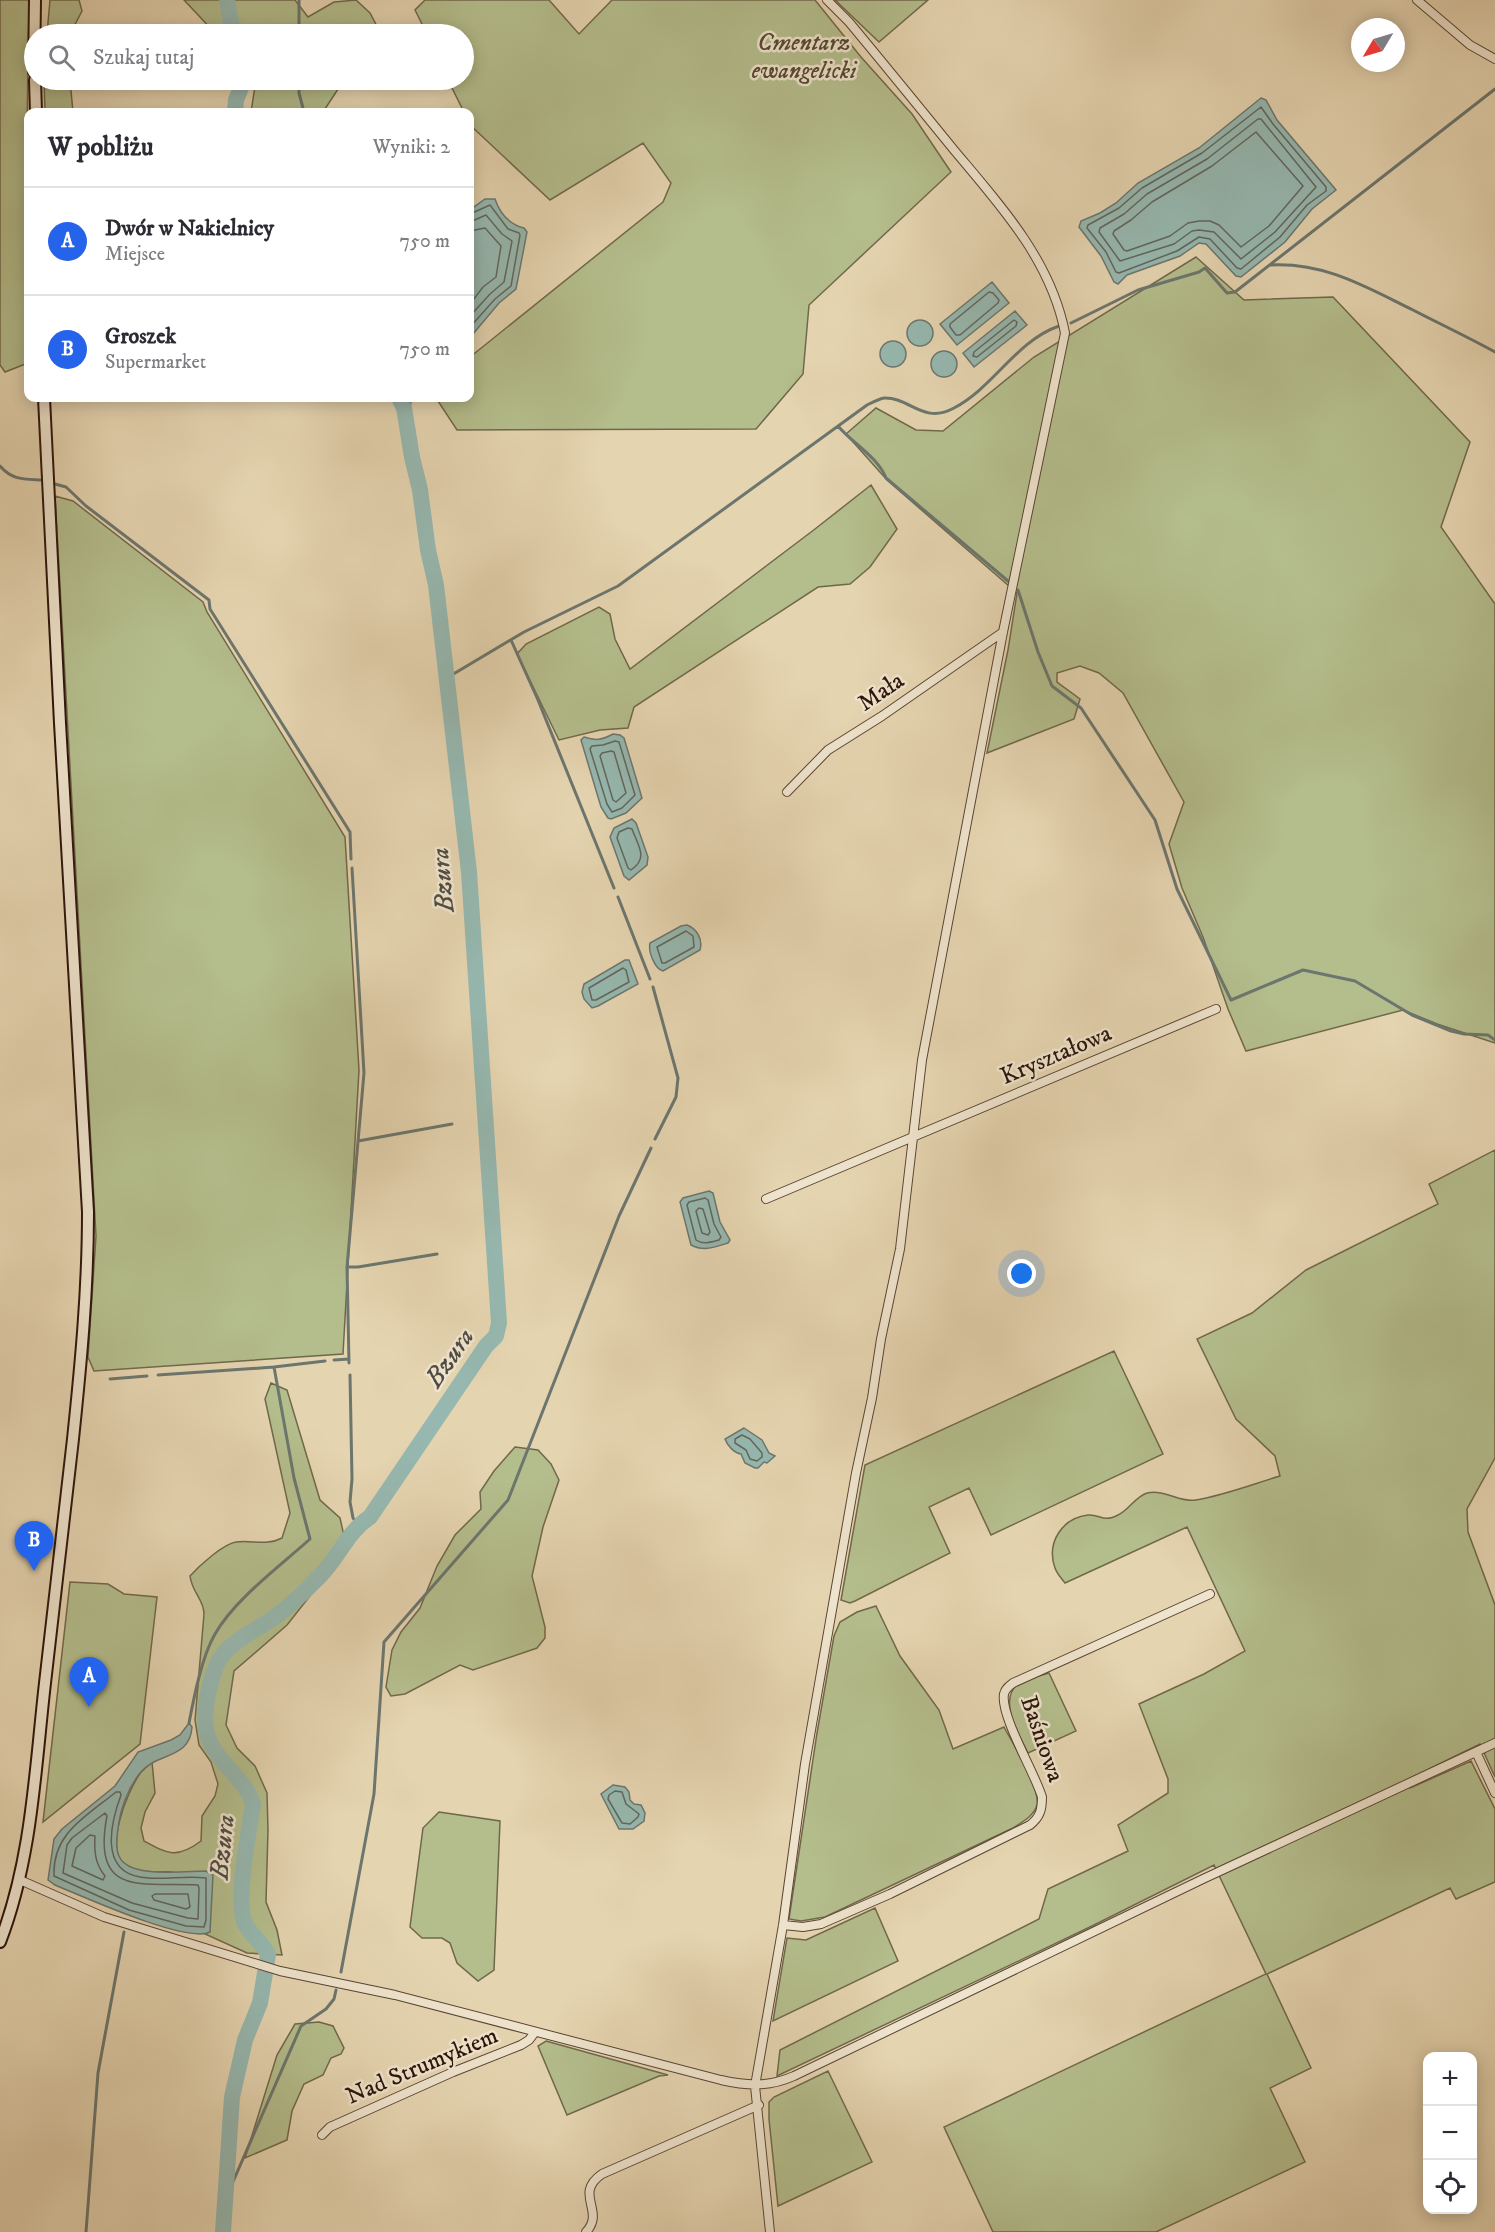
<!DOCTYPE html>
<html lang="pl">
<meta charset="utf-8">
<style>
:root{--surface:#fff;--page:#f7f7f7;--text:#2b2b33;--muted:#7c7c81;--line:#e1e1e2;--accent:#2563eb}
body{margin:0;font-family:"IM FELL DW Pica",serif;background:var(--page);color:var(--text)}
.controls{position:absolute;right:18px;bottom:18px;display:grid;overflow:hidden;border-radius:12px;box-shadow:0 3px 15px #0003}
.controls button{width:54px;height:54px;display:grid;place-items:center;padding:0;border:0;border-bottom:2px solid var(--line);background:var(--surface);color:var(--text);font:30px sans-serif}
.compass{position:absolute;left:1351px;top:18px;width:54px;height:54px;border-radius:50%;background:var(--surface);box-shadow:0 3px 15px #0003;rotate:232deg}
.you{position:absolute;left:1022px;top:1274px;width:21px;height:21px;margin:-15px;border:4px solid #fff;border-radius:50%;background:#1a73e8;box-shadow:0 0 0 9px #1a73e833}
.badge{display:grid;place-items:center;width:39px;height:39px;border-radius:50%;background:var(--accent);color:#fff;font-size:20px;font-weight:700}
.pin{position:absolute;translate:-50% -50px;filter:drop-shadow(0 2px 3px #0008)}
.pin::after{content:'';position:absolute;top:32px;width:21px;height:18px;background:inherit;clip-path:polygon(0 0,100% 0,50% 100%)}
.list{margin:0;padding:0;list-style:none}
h2{display:flex;justify-content:space-between;align-items:center;height:78px;margin:0;padding:0 24px;font-size:26px}
h2 small{font-size:20px;font-weight:400;color:var(--muted)}
.list li{display:grid;grid-template-columns:39px 1fr auto;gap:18px;align-items:center;box-sizing:border-box;height:108px;padding:0 24px;border-top:2px solid var(--line)}
.list b{display:block;font-size:22px;white-space:nowrap}
.list p{margin:0;font-size:20px;white-space:nowrap;color:var(--muted)}
.list em{font-size:20px;font-style:normal;color:var(--muted)}
.icon{flex:none;width:33px;height:33px;fill:none;stroke:currentColor;stroke-width:2;stroke-linecap:round;stroke-linejoin:round}
.map{position:relative;flex:none;width:1495px;height:2232px;overflow:hidden}
.search{position:absolute;background:var(--surface);box-shadow:0 3px 15px #0003;left:24px;top:24px;width:450px;height:66px;display:flex;align-items:center;gap:15px;box-sizing:border-box;padding:0 21px;border-radius:33px;color:var(--muted);font-size:22px}
.panel{position:absolute;background:var(--surface);box-shadow:0 3px 15px #0003;left:24px;top:108px;width:450px;height:294px;border-radius:12px}
.map>svg:first-child{display:block}
.green{fill:#b4bd8c;stroke:#70684b;stroke-width:1.5}
.water{fill:#96b8b0;stroke:#6c766e;stroke-width:1.5}
.lines{fill:none;stroke-linecap:round;stroke-linejoin:round}
.shore{stroke:#61665d;stroke-width:1.5}
.stream{stroke:#6c766e;stroke-width:3}
.river{stroke:#96b8b0;stroke-width:16}
.street-casing{stroke:#5a4434;stroke-width:10}
.secondary-casing{stroke:#2c140a;stroke-width:14}
.street{stroke:#eee3cc;stroke-width:8}
.secondary{stroke:#eee3cc;stroke-width:10}
.labels{text-anchor:middle;dominant-baseline:central;stroke-width:5;stroke-linejoin:round;paint-order:stroke}
.park-label{font-size:24px;font-style:italic;fill:#554731;stroke:#eee3cc}
.street-label{font-size:24px;fill:#2c140a;stroke:#eee3cc}
.water-label{font-size:26px;font-style:italic;fill:#514d44;stroke:#eee3cc}
</style>
<div class="map">
<svg width="1495" height="2232" viewBox="0 0 1495 2232">
<rect width="100%" height="100%" fill="#e5d4b0"/>
<filter id="stains"><feTurbulence type="fractalNoise" baseFrequency=".00333" numOctaves="4"/><feColorMatrix values="0 0 0 0 .2 0 0 0 0 .09 0 0 0 0 .02 0 0 0 .5 -.17"/></filter>
<radialGradient id="worn" r=".72"><stop offset=".6" stop-color="#630" stop-opacity="0"/><stop offset="1" stop-color="#630" stop-opacity=".3"/></radialGradient>
<!-- green -->
<path class="green" d="M0,0H30C25,121 28,242 28,363L5,372L0,365Z
M50,0H79L82,11L70,34H47Z
M184,0H295L308,17L334,2L356,0L370,13L380,32L378,34H221L215,33Z
M425,0H549L579,34L612,0H815L861,57L912,114L951,172L809,305L803,374L756,429L457,430L436,398H470V357L663,202L671,183L643,143L550,200L470,125V112H464L448,80H464V34H427L415,10Z
M835,0H928L879,42Z
M44,80H70L73,112H45Z
M256,80H344L323,112H251Z
M1196,257L1244,300L1333,297L1470,442L1441,527L1495,604V1043L1437,1024L1403,1010L1246,1051L1228,1009L1203,937L1182,888L1169,844L1184,802L1123,693L1099,673L1080,666L1057,673V682L1080,699L1074,719L987,753L1008,650L1017,593L887,480L846,434L876,408L916,430L943,431L1034,357Z
M871,485L897,529L870,567L850,584L818,587L634,707L628,728L600,730L559,740L517,654L526,644L599,607L610,614L615,639L630,669L815,529Z
M55,496L73,501L203,602L207,612L345,837L359,1070L343,1354L94,1371L88,1357L96,1236Z
M1495,1150V1458L1467,1509L1468,1532L1495,1605V1777L1480,1744L1406,1780L1410,1788L1471,1761L1495,1809V1882L1456,1899L1450,1888L1267,1974L1311,2068L1270,2088L1305,2162L1156,2232H993L944,2127L1266,1974L1214,1865L1090,1927L777,2076L780,2050L1039,1919L1048,1889L1128,1851L1118,1825L1168,1793V1779L1139,1704L1204,1674L1245,1651L1187,1527L1065,1583C1062,1579 1057,1574 1055,1568C1046,1543 1062,1518 1088,1515C1100,1514 1103,1523 1118,1515C1129,1510 1135,1497 1147,1493C1165,1489 1180,1503 1196,1500C1225,1495 1253,1484 1280,1476L1275,1456L1236,1419L1197,1339L1252,1313L1306,1270L1438,1204L1429,1184Z
M1114,1351L1163,1454L991,1535L969,1488L929,1507L950,1553L855,1601L850,1603L841,1600L865,1465Z
M271,1383L287,1390L320,1500L340,1518L347,1549L287,1625L234,1671L226,1725L237,1748L255,1766L267,1793L268,1830L266,1902L277,1930L282,1955L247,1953L205,1934L210,1931L172,1872C158,1871 139,1875 126,1866C103,1850 127,1793 139,1775C142,1770 148,1766 152,1762L155,1793L145,1812L141,1828L144,1841C168,1854 177,1859 201,1841L202,1816L215,1796L218,1784L211,1762L199,1745L195,1720L204,1614C204,1599 192,1593 190,1576C199,1566 223,1544 236,1542C253,1540 267,1546 282,1538L290,1513L265,1399Z
M515,1447L538,1450L551,1464L559,1480L543,1527L532,1576L545,1627V1638L537,1648L473,1670L460,1665L405,1694L391,1696L386,1687L392,1650L401,1632L420,1608L437,1566L455,1535L481,1509L480,1492L494,1471Z
M70,1582L108,1584L124,1594L157,1597L140,1744L43,1822Z
M876,1606L900,1656L939,1710L953,1749L1004,1727C1012,1742 1041,1790 1037,1805C1034,1816 1022,1822 1013,1828L825,1917L801,1921L789,1919L817,1733L834,1636L840,1622L857,1612Z
M1049,1673L1076,1731L1028,1753C1020,1736 998,1701 1017,1685C1025,1679 1039,1676 1049,1673Z
M439,1812L500,1821L494,1970L478,1981L457,1963L450,1943L442,1938H422L410,1927L423,1828Z
M875,1908L898,1961L773,2021L787,1938L806,1940Z
M319,2022L333,2026L344,2048L341,2054L331,2058L323,2075L304,2084L292,2111L287,2140L245,2158L277,2055L295,2024Z
M546,2041L668,2075L659,2076L567,2115L538,2046Z
M828,2071L872,2162L778,2206L769,2119V2102L774,2097Z"/>
<!-- water -->
<path class="water" d="M1261,98L1266,100L1277,120L1336,190L1312,209L1285,242L1241,277L1236,276L1206,244L1199,243L1180,256L1127,275L1118,284L1114,282L1101,256L1079,227L1081,221L1100,213L1116,203L1138,183L1199,148Z
M485,199H495C500,214 509,224 524,228L527,232L516,289L499,303L473,334H470V210Z
M992,282L1009,303L957,345L940,324Z
M1015,311L1027,325L974,367L963,353Z
M907 333a13 13 0 1 1 26 0a13 13 0 1 1-26 0Z
M880 354a13 13 0 1 1 26 0a13 13 0 1 1-26 0Z
M931 364a13 13 0 1 1 26 0a13 13 0 1 1-26 0Z
M613,734L620,735L624,738L642,798L626,813L611,819L608,818L601,807L581,740L584,737C596,741 602,740 613,734Z
M632,819L636,823L648,857L647,865L629,880L624,876L610,837L614,828Z
M687,925C697,929 703,939 700,950L663,971C655,969 648,952 650,943L681,926Z
M625,960H629L638,984L598,1006L592,1008L584,999L582,992L584,984Z
M709,1191L713,1193L720,1222L730,1240L728,1243C715,1247 704,1252 691,1245L680,1202L683,1198Z
M744,1428L762,1440L769,1453L775,1456L767,1463L764,1462L758,1468H755L745,1463L741,1454C734,1453 727,1445 725,1439Z
M189,1723L192,1727C190,1760 156,1752 140,1773C128,1788 120,1810 118,1829C117,1837 115,1848 119,1856C128,1879 185,1871 206,1871L213,1875L210,1932C187,1944 82,1896 55,1885L48,1880L54,1839L62,1829L115,1786L138,1752L171,1740L180,1735Z
M613,1785L625,1787L629,1792L630,1800L634,1804L641,1805L645,1813L644,1821L633,1829H619L601,1794Z"/>
<g class="lines">
<!-- shore -->
<path class="shore" d="M1261,107L1273,124L1326,187V191L1307,205L1280,237L1241,269L1237,268L1210,239L1199,237L1177,251L1119,273L1116,272L1106,252L1087,228L1088,225L1119,208L1142,188L1202,153Z
M1258,119H1261L1316,187L1275,232L1241,259L1214,232L1199,230L1192,231L1174,244L1120,261L1099,232L1100,228L1124,214L1147,194L1207,159Z
M1256,132L1303,186L1269,226L1241,247L1219,225L1210,221H1199L1188,223L1170,236L1127,251L1124,250L1113,234L1114,231L1131,220L1152,202L1212,166Z
M470,214L490,205L508,229L519,233L520,235L511,286L495,299L470,327
M470,222L486,215L502,234L512,241L504,282L490,294L470,316
M470,231L485,228L501,246L496,277L483,287L470,304
M989,292L993,293L999,300L998,303L960,335H956L950,327V324Z
M1014,320L1017,322L1016,326L977,357L973,356L974,352Z
M615,741L619,742L635,795L622,808L612,812L607,804L590,749L592,746L603,745Z
M611,751L614,752L626,793L616,802L613,800L600,756L602,753Z
M628,828L632,829C638,846 649,858 631,870L628,868L617,838L619,832Z
M686,931L693,936L694,947L665,963H662L657,947Z
M623,968L626,970L629,982L596,1000H592L589,988Z
M705,1198L708,1200L714,1224L721,1237L719,1240C712,1242 703,1245 696,1240L687,1205L689,1202Z
M699,1208L703,1209L710,1232L708,1235L702,1233L696,1211Z
M742,1435L750,1439L762,1453V1457L757,1461L750,1459L746,1450L735,1443V1439Z
M615,1791L622,1792L626,1804L639,1814L638,1817L630,1824L622,1823L608,1799L609,1795Z
M116,1792H120L121,1795C111,1822 99,1870 140,1877C161,1881 184,1875 206,1878V1920L204,1927L186,1926L129,1910L54,1876C52,1833 87,1816 116,1792Z
M105,1813L107,1816C91,1898 142,1882 198,1885L199,1888L198,1919L188,1918L132,1903L63,1873L67,1845L72,1838Z
M90,1835L95,1836C94,1851 95,1864 105,1876L103,1880L72,1866L76,1848Z
M155,1894H188L190,1907L186,1909L154,1900L152,1896Z"/>
<!-- stream -->
<path class="stream" d="M299,34V0
M299,80V93L304,112
M1270,265C1325,262 1366,287 1413,310C1440,324 1468,337 1495,352
M1071,323L1138,290L1199,272L1205,268L1227,293L1235,292L1495,89
M404,408L410,404V398
M838,426C852,443 878,457 886,478L1008,581
M0,466C12,480 23,479 41,480
M55,484L66,487L86,506L209,600L210,609L350,832L351,859
M1018,590L1038,652L1052,686L1081,708L1155,820L1177,889L1231,1000L1303,970L1355,981L1412,1015L1451,1031L1464,1034L1488,1035L1495,1040
M511,640L538,700L614,888
M445,679L524,632L618,586L867,405C873,402 879,399 884,398C910,397 923,425 954,408C994,387 1016,341 1059,326
M618,897L650,979
M653,987L678,1078L676,1097L655,1139
M358,1141L452,1124
M347,1267H358L437,1254
M334,1360L349,1359
M349,1363L347,1267L364,1073L352,868
M158,1375L274,1367L325,1361
M350,1375L352,1479L350,1502L353,1518L358,1525
M110,1379L147,1376
M189,1723C194,1697 202,1656 215,1634C234,1600 280,1566 310,1539L294,1478L274,1367
M341,1972L374,1794L384,1642L508,1500L619,1216L651,1148
M226,2190L232,2184L301,2026L326,2009L334,1999L336,1990
M86,2232L98,2073L124,1932"/>
<!-- river -->
<path class="river" d="M227,0L233,34
M235,112L236,100L244,80
M223,2232L232,2097L245,2040L260,2003L268,1955C263,1942 249,1935 244,1921C236,1896 249,1831 253,1804C246,1778 210,1759 206,1728C203,1708 211,1669 224,1653C238,1637 259,1629 276,1616C290,1607 308,1588 320,1576C339,1557 347,1532 370,1517L486,1346L496,1336L499,1323L469,872L436,585L428,550L420,490L412,457L404,408L399,398"/>
<defs>
<path id="street" d="M1417,0L1470,45L1495,59
M787,792L828,750L882,716L1003,632
M766,1199L1216,1009
M1476,1752L1495,1793
M20,1880L104,1917L280,1971L395,1995L721,2080C748,2086 769,2087 794,2076L1203,1879L1495,1743
M783,1925L803,1927L821,1924L890,1894L1030,1825C1040,1817 1042,1810 1042,1797C1035,1773 1000,1716 1004,1694C1005,1689 1009,1686 1013,1683L1210,1594
M322,2135L330,2127L453,2072L521,2045L529,2040L535,2032
M586,2232C606,2211 573,2194 602,2174L759,2105
M770,2232L755,2086L783,1925L805,1764L856,1473L872,1398L881,1339L900,1249L922,1060L1003,632L1065,333C1051,260 1000,205 954,150C919,107 884,64 849,22L827,0"/>
<path id="secondary" d="M34,71L35,0
M35,80L36,112
M0,1942C32,1859 35,1770 45,1683C55,1601 64,1520 73,1439C81,1363 88,1288 88,1212L60,723L44,398"/>
</defs>
<!-- street casing -->
<use href="#street" class="street-casing"/>
<!-- secondary casing -->
<use href="#secondary" class="secondary-casing"/>
<!-- street -->
<use href="#street" class="street"/>
<!-- secondary -->
<use href="#secondary" class="secondary"/>
</g>
<g class="labels">
<!-- park labels -->
<g class="park-label">
<text x="804" y="43">Cmentarz<tspan x="804" dy="28">ewangelicki</tspan></text>
</g>
<!-- street labels -->
<g class="street-label">
<text transform="translate(881 692) rotate(-34)">Mała</text>
<text transform="translate(1056 1055) rotate(-23)">Kryształowa</text>
<text transform="translate(1042 1739) rotate(71)">Baśniowa</text>
<text transform="translate(422 2066) rotate(-23)">Nad Strumykiem</text>
</g>
<!-- water labels -->
<g class="water-label">
<text transform="translate(443 880) rotate(-95)">Bzura</text>
<text transform="translate(450 1358) rotate(-55)">Bzura</text>
<text transform="translate(223 1847) rotate(-84)">Bzura</text>
</g>
</g>
<rect width="100%" height="100%" filter="url(#stains)"/>
<rect width="100%" height="100%" fill="url(#worn)"/>
</svg>
<div class="controls">
<button>+</button>
<button>−</button>
<button><svg class="icon" aria-label="locate" viewBox="0 0 24 24"><circle cx="12" cy="12" r="6"/><path d="M12 2v4M12 18v4M2 12h4M18 12h4"/></svg></button>
</div>
<svg class="compass" viewBox="-18 -18 36 36"><path d="M0-13l5 13h-10z" fill="#e53935"/><path d="M0 13l5-13h-10z" fill="#7c7c81"/></svg>
<div class="you"></div>
<div class="pin badge" style="left:89px;top:1707px">A</div>
<div class="pin badge" style="left:34px;top:1571px">B</div>
<div class="search"><svg class="icon" aria-label="search" viewBox="0 0 24 24"><circle cx="10" cy="10" r="6"/><path d="M15 15l6 6"/></svg>Szukaj tutaj</div>
<section class="panel">
<h2>W pobliżu<small>Wyniki: 2</small></h2>
<ul class="list">
<li><span class="badge">A</span><div><b>Dwór w Nakielnicy</b><p>Miejsce</p></div><em>750 m</em></li>
<li><span class="badge">B</span><div><b>Groszek</b><p>Supermarket</p></div><em>750 m</em></li>
</ul>
</section>
</div>
